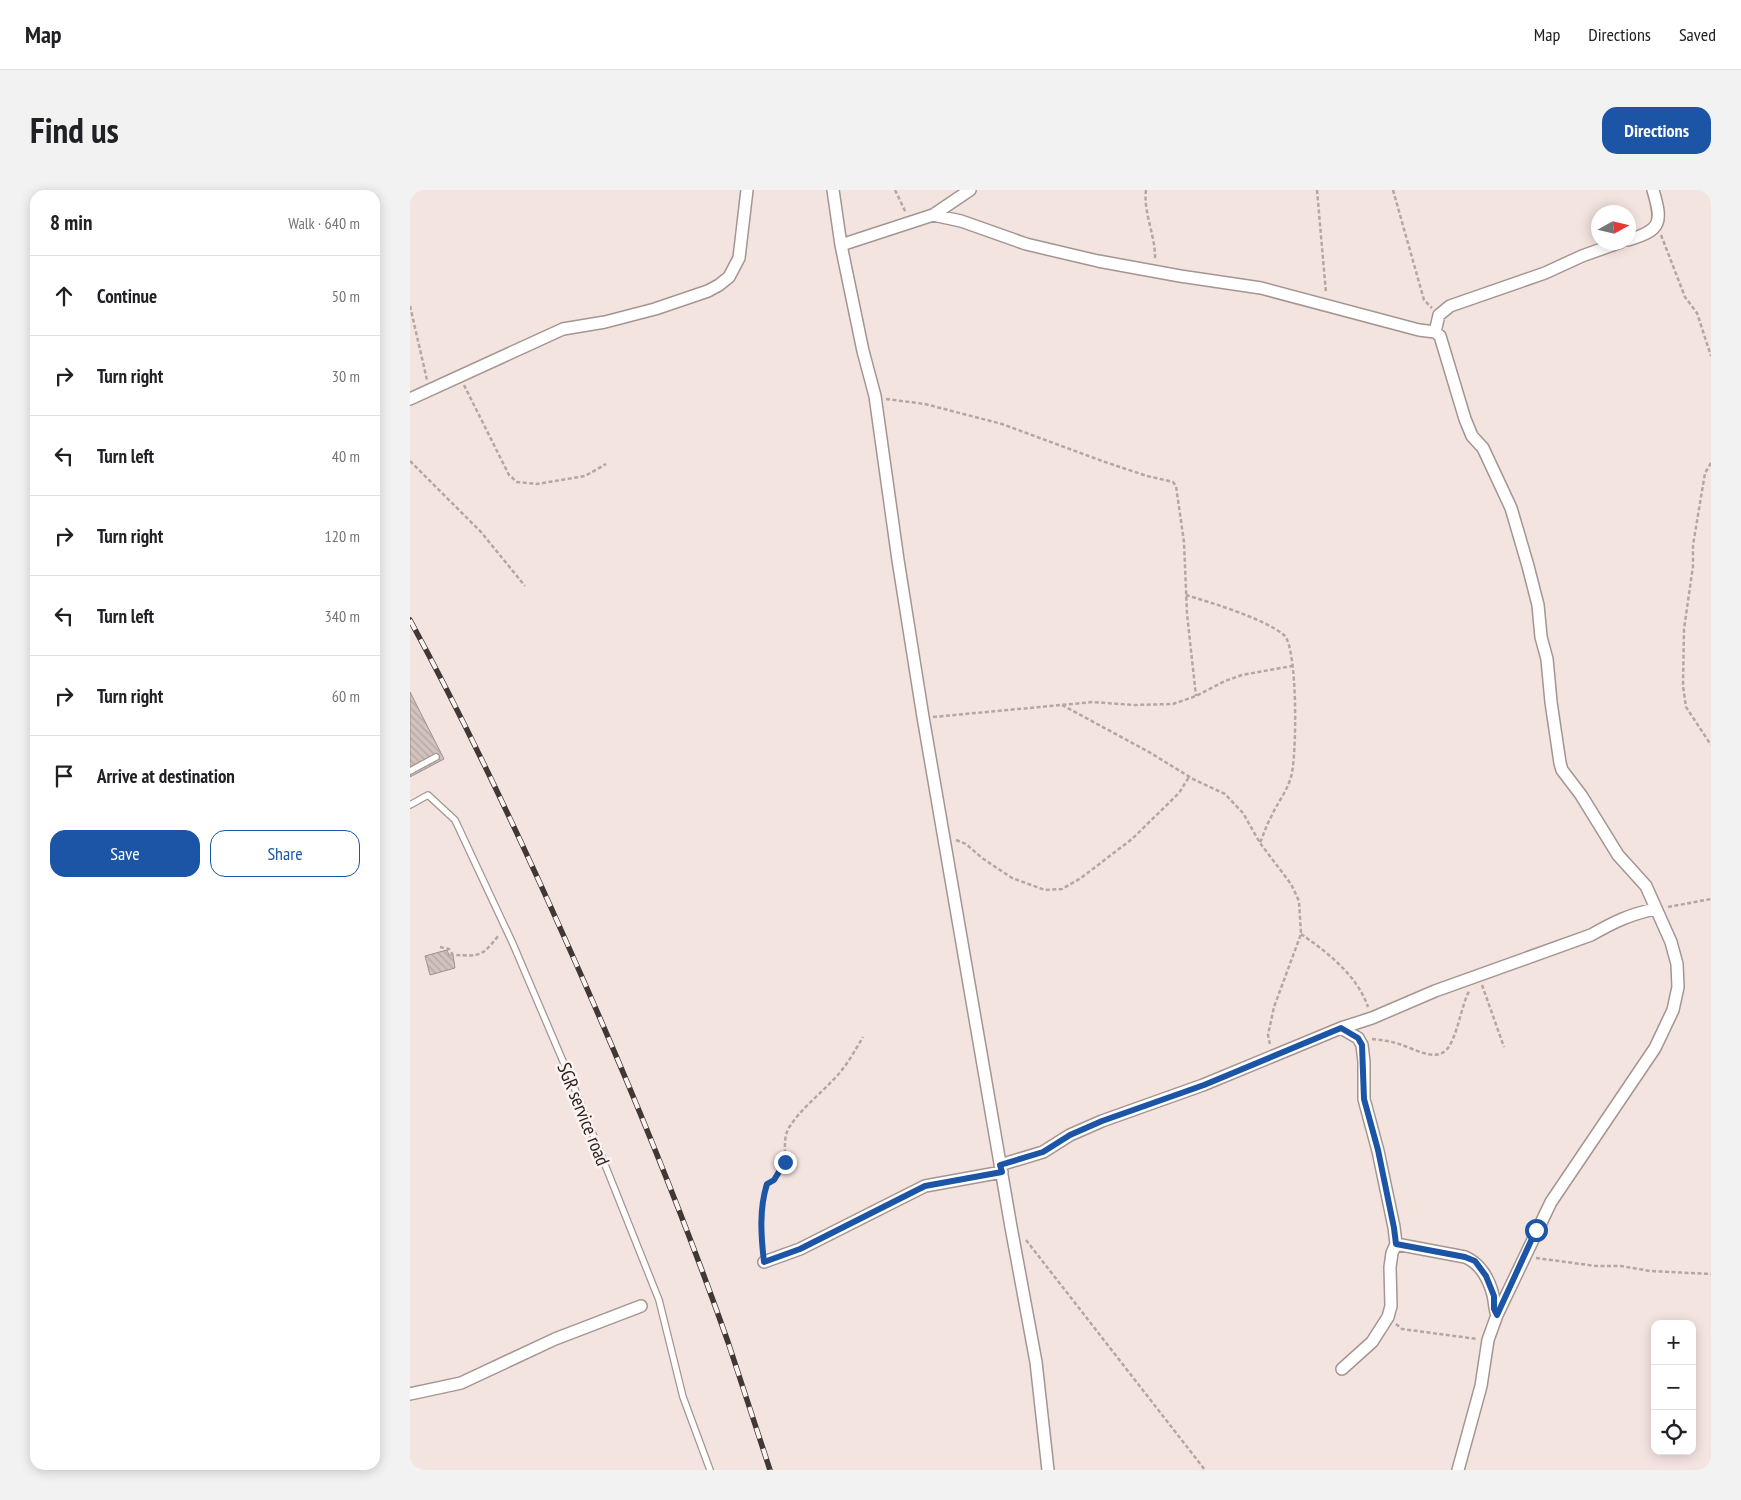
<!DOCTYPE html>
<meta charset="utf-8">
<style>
:root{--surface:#fff;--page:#f2f2f2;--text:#202124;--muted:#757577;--line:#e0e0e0;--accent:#1c55a6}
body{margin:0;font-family:"PT Sans Narrow",sans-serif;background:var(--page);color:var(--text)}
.controls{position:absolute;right:15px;bottom:15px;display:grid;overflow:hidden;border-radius:10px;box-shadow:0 2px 12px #0003}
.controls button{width:45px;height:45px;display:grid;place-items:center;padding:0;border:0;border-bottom:1px solid var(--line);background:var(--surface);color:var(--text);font:25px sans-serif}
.compass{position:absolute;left:1181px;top:15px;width:45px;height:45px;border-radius:50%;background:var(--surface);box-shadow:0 2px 12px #0003;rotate:82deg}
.stop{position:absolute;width:15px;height:15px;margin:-11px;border:4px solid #1c55a6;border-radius:50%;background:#fff}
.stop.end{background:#1c55a6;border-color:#fff;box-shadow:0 1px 5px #0008}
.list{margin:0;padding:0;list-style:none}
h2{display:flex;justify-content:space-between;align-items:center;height:65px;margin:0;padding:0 20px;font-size:21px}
h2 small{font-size:16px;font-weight:400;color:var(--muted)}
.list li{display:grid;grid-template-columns:32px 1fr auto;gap:15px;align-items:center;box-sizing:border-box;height:80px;padding:0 20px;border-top:1px solid var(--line)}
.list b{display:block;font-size:19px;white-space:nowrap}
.list em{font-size:16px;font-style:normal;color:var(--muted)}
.actions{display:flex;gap:10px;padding:15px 20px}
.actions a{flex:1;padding:11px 0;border:1px solid var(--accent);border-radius:15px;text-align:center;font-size:18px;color:var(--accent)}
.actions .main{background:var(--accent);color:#fff}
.icon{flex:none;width:28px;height:28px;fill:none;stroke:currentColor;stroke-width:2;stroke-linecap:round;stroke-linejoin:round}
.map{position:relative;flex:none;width:1301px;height:1280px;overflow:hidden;border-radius:15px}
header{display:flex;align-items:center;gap:30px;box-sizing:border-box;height:70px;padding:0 25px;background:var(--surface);border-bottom:1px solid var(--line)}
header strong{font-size:24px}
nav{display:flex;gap:28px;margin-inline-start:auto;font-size:18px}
.intro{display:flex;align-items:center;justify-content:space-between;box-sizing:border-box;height:120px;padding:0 30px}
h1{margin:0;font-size:35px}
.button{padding:12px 22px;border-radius:15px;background:var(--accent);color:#fff;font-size:18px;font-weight:700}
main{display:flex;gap:30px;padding:0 30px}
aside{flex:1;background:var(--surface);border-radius:15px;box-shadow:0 2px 12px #0003}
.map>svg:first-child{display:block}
.building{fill:url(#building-back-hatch);stroke:#9f908c}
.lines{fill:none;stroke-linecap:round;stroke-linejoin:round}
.service-casing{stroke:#a49592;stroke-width:8}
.minor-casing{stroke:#a49592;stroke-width:14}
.path{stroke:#b3a6a3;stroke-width:2.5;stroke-dasharray:4 2.5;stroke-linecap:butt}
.service{stroke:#fff;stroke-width:5.5}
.minor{stroke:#fff;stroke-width:11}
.rail-casing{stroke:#3f3836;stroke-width:5.5}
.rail{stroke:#fdf3f0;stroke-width:4;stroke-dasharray:11;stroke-linecap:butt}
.route{stroke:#1c55a6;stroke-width:6}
.labels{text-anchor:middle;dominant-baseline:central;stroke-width:5;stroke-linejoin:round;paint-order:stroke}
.street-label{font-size:19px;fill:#241e1d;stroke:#fdf3f0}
</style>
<header>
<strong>Map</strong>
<nav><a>Map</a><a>Directions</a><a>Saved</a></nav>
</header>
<div class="intro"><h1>Find us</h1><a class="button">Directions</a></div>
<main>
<aside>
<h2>8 min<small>Walk · 640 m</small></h2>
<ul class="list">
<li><svg class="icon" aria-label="ahead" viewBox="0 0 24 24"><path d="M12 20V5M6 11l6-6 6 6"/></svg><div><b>Continue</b></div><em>50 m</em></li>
<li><svg class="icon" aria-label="right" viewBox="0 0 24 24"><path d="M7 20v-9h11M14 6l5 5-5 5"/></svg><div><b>Turn right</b></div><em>30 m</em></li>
<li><svg class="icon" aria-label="left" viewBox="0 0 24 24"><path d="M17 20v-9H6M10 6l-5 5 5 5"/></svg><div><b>Turn left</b></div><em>40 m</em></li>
<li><svg class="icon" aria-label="right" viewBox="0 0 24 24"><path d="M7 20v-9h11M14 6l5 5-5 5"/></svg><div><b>Turn right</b></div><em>120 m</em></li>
<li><svg class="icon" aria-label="left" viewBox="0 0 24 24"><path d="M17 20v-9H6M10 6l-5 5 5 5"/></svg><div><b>Turn left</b></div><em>340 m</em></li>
<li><svg class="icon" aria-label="right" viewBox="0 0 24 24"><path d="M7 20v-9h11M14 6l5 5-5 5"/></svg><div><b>Turn right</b></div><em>60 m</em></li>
<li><svg class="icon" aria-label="arrive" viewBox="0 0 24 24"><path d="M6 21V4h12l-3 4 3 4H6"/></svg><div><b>Arrive at destination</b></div></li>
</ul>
<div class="actions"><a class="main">Save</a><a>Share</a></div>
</aside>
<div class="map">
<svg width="1301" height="1280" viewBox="0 0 1301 1280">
<defs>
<pattern id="building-back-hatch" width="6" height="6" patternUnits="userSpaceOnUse" patternTransform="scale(1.25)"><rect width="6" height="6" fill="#d2c2be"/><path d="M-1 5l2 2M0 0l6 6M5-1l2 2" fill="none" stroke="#b4a6a3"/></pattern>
</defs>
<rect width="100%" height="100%" fill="#f4e4e0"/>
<!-- building -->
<path class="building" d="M0,502L34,569L0,587Z
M37,760L39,765H43L45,778L20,785L15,766Z"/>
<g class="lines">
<defs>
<path id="service" d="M0,581L26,567
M0,615L18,605L45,630L103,754L164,897L249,1110L273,1207L300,1280"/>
<path id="minor" d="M423,0L431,55L453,161L465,206L488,370L513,527L601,1037L626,1172L638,1280
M523,25L560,0
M1218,50C1253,40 1252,31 1243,0
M431,55L523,25L551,31L616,54L688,71L770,86L851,98L1009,140L1025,142L1030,146L1055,229L1062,246L1073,258L1101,318L1118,376L1128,415L1131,447L1137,469L1141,512L1150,573L1152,580L1171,605L1208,665L1236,696L1261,752L1267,774L1268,797L1263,820L1245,858L1141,1012L1087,1125L1078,1150L1071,1196L1048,1280
M1025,142L1029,125L1040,116L1135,83L1172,66L1211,52
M0,209L153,139L195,132L245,119L298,101L309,95L319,87L329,68L337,0
M931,838L948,848L952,855L954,872V909L968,961L984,1037L986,1054L982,1063L980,1077L981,1116L978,1127L962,1152L932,1179
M590,975L633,962L660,945L692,931L793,895L931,838L962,828L1025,801L1181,745C1204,732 1220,724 1246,719
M986,1054L1055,1067C1070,1073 1079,1089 1083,1105C1085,1112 1084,1118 1087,1125
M354,1072L390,1059L515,996L592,982
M0,1204L51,1193L145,1149L231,1116"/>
</defs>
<!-- service casing -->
<use href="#service" class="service-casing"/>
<!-- minor casing -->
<use href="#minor" class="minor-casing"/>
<!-- path -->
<path class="path" d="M485,0L496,23
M736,0C733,23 746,46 745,70
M907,0L916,103
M983,0L1014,110L1022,118
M1251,45L1275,107L1287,123L1301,166
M0,116L17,190
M54,195L99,285L107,292L127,294L175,286L196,274
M476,209L515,214L592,234L695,272L737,286L759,291L763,292L766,296L774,352L777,424L786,506
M0,271L71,342L115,396
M1301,273L1295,283L1283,355V376L1274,439L1273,496L1276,517L1301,555
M776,405C802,413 853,428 874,445C888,458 887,567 881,587C877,601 868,612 862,625C857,634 854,643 850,653
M652,515L739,562L783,589L815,604L833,623L850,653L881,694L889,711L891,744L864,817L858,845L860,855
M523,527L683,512L723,515L763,514L786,506L815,491L832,485L882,476
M546,650L556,654L572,668L602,688L635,700L652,699L671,688L722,649L769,603L779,587
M1258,717L1301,709
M891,744C917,762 947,785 958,817
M30,757L39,759L43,765C72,766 71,767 89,745
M1072,795L1094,857
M962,849C971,850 980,851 989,854C1006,859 1030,876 1041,853C1049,837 1051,818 1059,801
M616,1050L795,1280
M353,1060C350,1038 351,1015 357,994C387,977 367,955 380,936C391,919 408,906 422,891C435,879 444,862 453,847
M1126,1068L1186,1076H1211L1240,1081L1301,1084
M986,1134L992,1139L1067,1149"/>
<!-- service -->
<use href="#service" class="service"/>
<!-- minor -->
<use href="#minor" class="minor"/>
<defs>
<path id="rail" d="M0,430C57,535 108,643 156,751C215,883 270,1016 318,1152C332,1195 346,1237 360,1280"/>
</defs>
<!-- rail casing -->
<use href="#rail" class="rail-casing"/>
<!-- rail -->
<use href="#rail" class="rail"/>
</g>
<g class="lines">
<!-- route -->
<path class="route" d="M375,972L364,990L357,994C349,1019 351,1046 354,1072L390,1059L515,996L592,982L590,975L633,962L660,945L692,931L794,895L931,838L948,848L952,855L954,909L968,960L984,1038L986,1054L1055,1067L1065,1071L1076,1086L1084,1106V1119L1087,1125L1126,1040"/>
</g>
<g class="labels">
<!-- street labels -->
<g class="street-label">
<text transform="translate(174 924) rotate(68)">SGR service road</text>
</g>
</g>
</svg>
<div class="controls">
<button>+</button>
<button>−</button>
<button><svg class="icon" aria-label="locate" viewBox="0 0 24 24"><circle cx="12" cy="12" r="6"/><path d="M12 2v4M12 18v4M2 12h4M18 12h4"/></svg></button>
</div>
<svg class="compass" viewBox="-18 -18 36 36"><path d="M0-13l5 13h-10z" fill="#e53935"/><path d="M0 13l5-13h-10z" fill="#757577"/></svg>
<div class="stop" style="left:1126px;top:1040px"></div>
<div class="stop end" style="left:375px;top:972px"></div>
</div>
</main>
